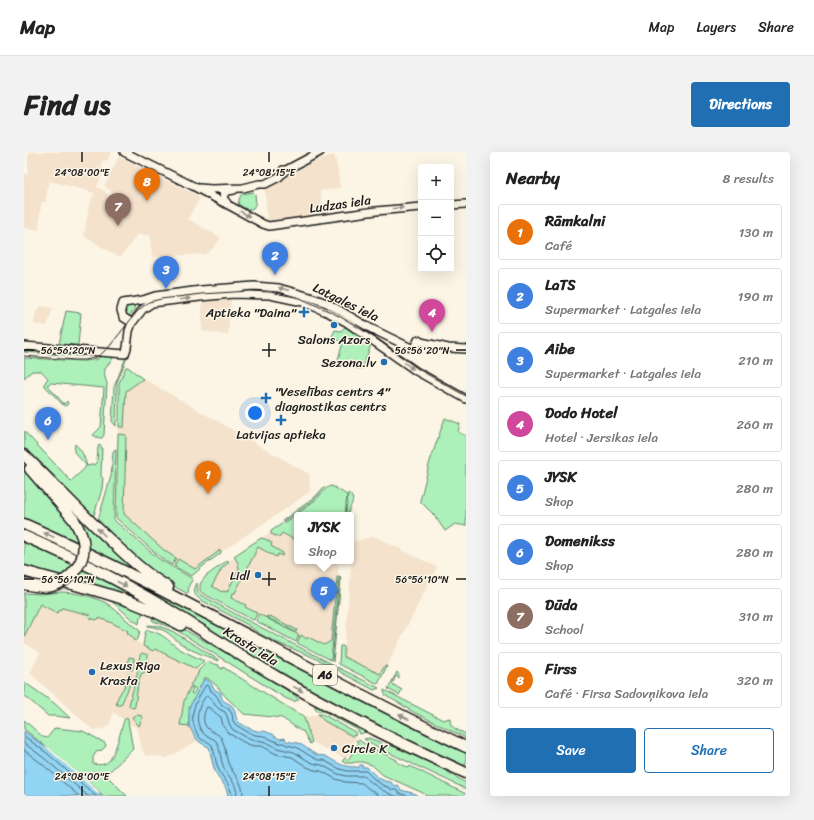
<!DOCTYPE html>
<meta charset="utf-8">
<style>
:root{--surface:#fff;--page:#f2f2f2;--text:#222;--muted:#767676;--line:#e0e0e0;--accent:#1f6fb2}
body{margin:0;font-family:Sriracha,sans-serif;background:var(--page);color:var(--text)}
.controls{position:absolute;right:12px;top:12px;display:grid;overflow:hidden;border-radius:4px;box-shadow:0 4px 16px #0002}
.controls button{width:36px;height:36px;display:grid;place-items:center;padding:0;border:0;border-bottom:1px solid var(--line);background:var(--surface);color:var(--text);font:20px sans-serif}
.you{position:absolute;left:231px;top:261px;width:14px;height:14px;margin:-10px;border:3px solid #fff;border-radius:50%;background:#1a73e8;box-shadow:0 0 0 6px #1a73e833}
.badge{display:grid;place-items:center;width:26px;height:26px;border-radius:50%;background:var(--accent);color:#fff;font-size:13px;font-weight:700}
.pin{position:absolute;translate:-50% -33px;filter:drop-shadow(0 1px 2px #0008)}
.pin::after{content:'';position:absolute;top:21px;width:14px;height:12px;background:inherit;clip-path:polygon(0 0,100% 0,50% 100%)}
.popup{position:absolute;left:270px;top:360px;width:60px;height:52px;box-sizing:border-box;display:grid;place-content:center;border-radius:4px;background:var(--surface);filter:drop-shadow(0 1px 3px #0005);font-size:13px;white-space:nowrap;color:var(--muted)}
.popup b{font-size:15px;color:var(--text)}
.popup::after{content:'';position:absolute;left:50%;top:100%;margin-left:-8px;border:8px solid transparent;border-top-color:var(--surface)}
.list{margin:0;padding:0;list-style:none}
h2{display:flex;justify-content:space-between;align-items:center;height:52px;margin:0;padding:0 16px;font-size:17px}
h2 small{font-size:13px;font-weight:400;color:var(--muted)}
.list li{display:grid;grid-template-columns:26px 1fr auto;gap:12px;align-items:center;box-sizing:border-box;height:56px;margin:0 8px 8px;padding:0 8px;border:1px solid var(--line);border-radius:4px}
.list b{display:block;font-size:15px;white-space:nowrap}
.list p{margin:0;font-size:13px;white-space:nowrap;color:var(--muted)}
.list em{font-size:13px;font-style:normal;color:var(--muted)}
.actions{display:flex;gap:8px;padding:12px 16px}
.actions a{flex:1;padding:9px 0;border:1px solid var(--accent);border-radius:4px;text-align:center;font-size:14px;color:var(--accent)}
.actions .main{background:var(--accent);color:#fff}
.icon{flex:none;width:22px;height:22px;fill:none;stroke:currentColor;stroke-width:2;stroke-linecap:round;stroke-linejoin:round}
.map{position:relative;flex:none;width:442px;height:644px;overflow:hidden;border-radius:4px}
header{display:flex;align-items:center;gap:24px;box-sizing:border-box;height:56px;padding:0 20px;background:var(--surface);border-bottom:1px solid var(--line)}
header strong{font-size:19px}
nav{display:flex;gap:22px;margin-inline-start:auto;font-size:14px}
.intro{display:flex;align-items:center;justify-content:space-between;box-sizing:border-box;height:96px;padding:0 24px}
h1{margin:0;font-size:28px}
.button{padding:10px 18px;border-radius:4px;background:var(--accent);color:#fff;font-size:14px;font-weight:700}
main{display:flex;gap:24px;padding:0 24px}
aside{flex:1;background:var(--surface);border-radius:4px;box-shadow:0 4px 16px #0002}
.map>svg:first-child{display:block}
.built{fill:#f4e2cc}
.green{fill:#adf0ba;stroke:#64866b}
.water{fill:#92d4f3;stroke:#638a9d}
.pier{fill:#fcf5e5}
.lines{fill:none;stroke-linecap:round;stroke-linejoin:round}
.shore{stroke:#4b6672;stroke-width:1}
.secondary-casing{stroke:#1c1c1c;stroke-width:10}
.highway-casing{stroke:#1c1c1c;stroke-width:13}
.secondary{stroke:#fcf5e5;stroke-width:7}
.highway{stroke:#fcf5e5;stroke-width:10}
.tram{stroke:#1c1c1c;stroke-width:1}
.highway-bridge-casing{stroke:#1c1c1c;stroke-width:13;stroke-linecap:butt}
.highway-bridge{stroke:#fcf5e5;stroke-width:10}
.oneway{fill:#97938b}
.ticks{fill:none;stroke:#1c1c1c;stroke-width:1.5}
.poi-dot{fill:#1f6fb2;stroke:#fcf5e5;stroke-width:1.5}
.labels{text-anchor:middle;dominant-baseline:central;stroke-width:3;stroke-linejoin:round;paint-order:stroke}
.shield{fill:#fcf5e5;stroke:#5f5d58;stroke-width:1}
.shield-label{font-size:12px;font-weight:bold;fill:#1c1c1c}
.street-label{font-size:13px;fill:#1c1c1c;stroke:#fcf5e5}
.poi-label{font-size:13px;fill:#1c1c1c;stroke:#fcf5e5;text-anchor:end}
.ticks-label{font-size:10px;text-anchor:middle;fill:#1c1c1c;stroke:#fcf5e5;stroke-width:3;stroke-linejoin:round;paint-order:stroke}
</style>
<header>
<strong>Map</strong>
<nav><a>Map</a><a>Layers</a><a>Share</a></nav>
</header>
<div class="intro"><h1>Find us</h1><a class="button">Directions</a></div>
<main>
<div class="map">
<svg width="442" height="644" viewBox="0 0 442 644">
<rect width="100%" height="100%" fill="#fcf5e5"/>
<filter id="ink" filterUnits="userSpaceOnUse"><feTurbulence type="fractalNoise" baseFrequency=".025" numOctaves="2"/><feDisplacementMap in="SourceGraphic" scale="8" xChannelSelector="R" yChannelSelector="G"/><feConvolveMatrix kernelMatrix="1 2 1 2 8 2 1 2 1" color-interpolation-filters="sRGB"/></filter>
<g filter="url(#ink)">
<!-- built -->
<path class="built" d="M6,0H87L83,9L79,8L76,15L81,17L73,35L81,39L85,45L88,39L82,36L81,33L95,5L176,45L164,67L197,86L188,97L182,102L128,105L126,83H113L97,105L91,103L60,84L65,53L71,41L25,29L22,45V50H17L15,78L0,76V22H4V4Z
M310,3L313,13L316,36L296,39L300,62L247,70L243,67L241,38L242,36L291,9Z
M207,147L204,183L178,179V150Z
M15,154L29,156L23,174L10,172L12,159H14Z
M115,224L285,322L286,340L166,421L138,406L92,365L96,230Z
M253,376L273,388V409H310L315,412L308,495L301,500L202,449L184,436L196,415Z
M350,384L413,415L354,532L319,515L329,390Z
M16,452L33,460L37,456L66,463L65,466H74L86,470L104,479L103,481L110,486V488L119,494L129,499L131,497L175,518L173,524L166,533L165,539L161,545L156,573L165,574L167,576L168,581L173,588L170,591L143,606L121,603L117,594L114,577L90,561L84,574L79,577L69,578L6,521L16,501L0,491V485Z
M294,562L296,565L328,583H332L333,588L331,589L322,607L288,590L279,563L285,565Z"/>
<!-- green -->
<path class="green" d="M229,40L231,42L232,52L229,56L224,58L214,52L216,45L218,42Z
M104,153H108L112,156L105,164L101,162L100,158Z
M42,159L57,161L54,193L35,192Z
M321,175L345,190L346,196L338,216L335,217L313,211L319,190L307,186L311,178L317,179Z
M0,198L52,202H69L56,204L0,200Z
M79,203H87L89,205C88,210 83,212 81,217C80,221 81,228 83,231L80,283L78,286C74,286 72,285 69,283L77,275L80,236L27,231L23,233L40,252L43,249L44,252L41,254L39,253L21,234L20,232L24,226L17,219H8L0,226V206L59,209L70,208L75,206Z
M102,205L103,206L93,230L92,274L88,269L90,235Z
M102,215H104L119,227L102,239L100,275H95V231Z
M421,266L436,272L434,280L442,284V374L431,372L421,379L410,363L396,349L406,309Z
M0,279L47,329L61,316L62,313L50,300L51,292C59,299 60,305 63,314L72,312L73,310L74,295L75,293L77,294L78,296L77,324L79,326L78,337L70,363L68,365L63,362L0,296Z
M94,282L102,283L100,362L141,399L152,406L148,413L137,406L92,366Z
M92,297L90,368L135,407L169,427L165,433L164,442L135,426L74,372V368L87,324L89,300L90,298Z
M0,313L45,365L9,314L125,427L48,387L0,366Z
M307,334L310,335L323,343L321,363H273V389L258,381L255,385L247,382V379C262,369 277,360 290,349C296,345 300,336 307,334Z
M300,335H301C291,350 274,359 260,369H258L291,345Z
M324,341C334,348 325,353 324,363H322Z
M0,375L35,391L187,468L302,529L344,552L440,600L442,602V613H439L409,599L380,588L288,541L90,422L43,398L0,378Z
M237,386L241,387L248,391L247,394L259,401L258,404L254,402L252,405L234,395L211,441H209L207,446L222,453L221,455L233,461L230,468H229L178,441L176,439V432L182,424L204,408V411L198,416L188,434L198,440L199,439L203,440L215,417L214,411L210,404Z
M0,388L36,403L141,460L0,416Z
M195,398L197,399V401L178,415L169,423L167,424L150,414L154,407L171,417L195,399Z
M0,423L91,447L115,456L118,459V465H116L115,472C106,467 99,459 91,452C79,443 58,437 44,437C29,436 14,440 0,437Z
M313,425H315L307,508L273,491L277,483L283,487L284,485L300,493L307,489Z
M316,425L317,428L309,510L308,509Z
M173,431L174,441L177,443L217,465L308,512H303L284,503L254,491L236,482L222,472L177,448C169,443 169,438 173,431Z
M36,440C51,440 68,444 82,451C90,456 97,463 104,469C107,473 112,475 116,479L114,487L112,489L110,488V486L103,481L104,479L86,470L75,466L73,468L65,466L66,463L38,456L33,461L16,452L0,485V441L17,442Z
M235,462L275,483L272,490L232,469Z
M243,464L245,465L246,464L273,478L272,480L242,465Z
M133,465L159,477L249,527L274,546V548L272,549H268L261,546L149,476L129,469L128,467V466Z
M125,473L135,474L148,479L195,508L194,509C182,504 170,500 159,493C154,490 149,485 144,481C138,477 131,475 123,474Z
M124,478C140,482 142,487 154,496C162,501 172,505 180,509L172,517L131,497L129,499L119,494L121,481L122,479Z
M316,494H319L320,495V505L356,522L360,515L363,514L354,532L315,512Z
M118,501L124,503L123,512L121,520L117,522L114,532L111,554L110,556L106,555L105,553L113,522L116,503Z
M105,505L110,506L109,516L108,518L102,517Z
M183,510L195,513V515L198,517L199,515L202,517L273,561L279,563L288,590L286,592L279,579H277L258,566L220,562L202,545L192,533L183,526H180V527L165,563V574L156,573L160,549L166,535L169,536L167,541L169,542L172,537L166,533L173,524L175,518Z
M313,515L355,536L350,538L318,521L315,519Z
M373,520L375,523V526L372,524L368,532L378,538L375,543L364,537Z
M104,522L107,523V525L105,535L97,553H93L92,550C94,544 97,540 100,535C102,531 103,527 104,522Z
M0,530L30,551L46,566L32,564H24L0,543Z
M360,538L419,568L426,566C425,576 434,578 442,582V586L389,560L375,551L362,544L360,540Z
M291,553L342,580L336,582L334,578L299,559H293L291,557Z
M294,562H298L331,580L332,583L328,584L300,569Z
M113,563L118,564L119,565L115,574L108,565L110,564Z
M102,566H103L104,569L109,597L83,622L85,624L84,625L103,644H78L75,639L61,627L0,577V568L19,585L23,586L31,576L59,579L81,591L82,594L78,598L73,599L69,605V612C75,613 80,613 84,610C91,603 97,578 100,568Z
M345,586L358,591L356,596L343,589L340,587Z
M335,588L339,591L343,593L342,598L346,600L348,596L373,608V610L385,616L386,614L442,642V644H402L399,641L359,623L348,613L338,610H332L328,611H321L318,609L321,606L324,608L334,591L332,589Z
M362,592L393,603L417,616L442,631V637L359,598Z"/>
<!-- water -->
<path class="water" d="M180,527C186,528 188,532 190,537L197,541C197,551 203,549 208,554C212,559 211,563 213,568C215,572 230,579 234,579C236,580 238,579 240,579C244,580 246,582 249,582L250,584L256,587L261,586L262,589C266,590 270,590 274,591C281,594 286,600 293,603C296,604 298,603 301,604C315,611 317,615 333,615L334,616L336,613H338V615H343C350,622 357,630 367,630L370,634L373,633L375,634L377,638L392,642L393,644H204C203,633 195,628 191,619C188,611 187,603 185,595C171,589 172,586 165,574V556Z
M0,579L26,599L78,644H0Z"/>
<!-- pier -->
<path class="pier" d="M20,594L25,596L61,627L75,639L76,643Z"/>
<g class="lines">
<!-- shore -->
<path class="shore" d="M0,584L24,602L72,644
M0,591L20,606L64,644
M0,598L17,611L55,644
M208,644C207,633 199,627 195,618C191,610 191,601 188,593C184,589 180,589 177,587C174,585 172,579 171,576C164,560 174,547 181,534L183,533L185,534L187,539L192,543L196,550L199,554L205,557L208,562L209,569L212,573L222,579L231,583L240,584L255,591H259L263,593L272,595L288,605L294,608H299L316,617L323,619H342L351,628L360,634L364,635L368,638H372L377,642L384,644
M213,644C213,631 205,626 200,616C196,608 197,597 192,589C188,585 182,585 179,581C169,569 174,553 183,543L187,546L191,553L195,557L201,560L203,564L205,571L208,577L220,584L230,588L239,589L253,596L270,600L286,610L292,612L298,613L314,622L322,624H340C350,633 358,639 371,644
M219,644C219,629 211,625 205,613C201,605 202,594 197,586C194,581 189,581 184,577C178,572 179,561 183,555C186,555 193,563 197,565L199,574L204,581L223,592L230,594H238L252,602L268,605L283,615L290,618L297,619L312,627L321,630L338,631L345,637L356,644"/>
<defs>
<path id="secondary" d="M100,0L169,34L191,46L208,55L239,72L245,74L352,59L397,55
M259,18H262L296,0
M175,36L188,37L219,36L235,32H241L255,25L262,18
M203,51L199,46L200,42L204,39L210,38
M427,53L442,52
M108,171L99,165L97,158L99,151L119,148L131,144L177,138L230,134L255,136L283,144L303,151L346,176L385,195L388,196L391,194L394,188L397,190L424,196L442,197
M0,194L101,202L103,196L105,179L108,171L119,157L128,151L176,145L209,142L246,143L279,150L305,161L322,170L392,219L442,247"/>
<path id="highway" d="M0,303C29,331 57,361 87,389C105,406 123,423 144,435
M6,317L50,368
M0,372C151,439 293,524 442,595
M0,384C48,405 95,428 140,455C178,478 215,503 253,525C314,561 378,592 442,621
M0,419C36,430 74,437 110,451C126,457 142,465 157,473"/>
</defs>
<!-- secondary casing -->
<use href="#secondary" class="secondary-casing"/>
<!-- highway casing -->
<use href="#highway" class="highway-casing"/>
<!-- secondary -->
<use href="#secondary" class="secondary"/>
<!-- highway -->
<use href="#highway" class="highway"/>
<!-- tram -->
<path class="tram" d="M0,204L51,208H61L70,206L76,203L85,195L112,161L117,156L125,150L137,147L177,142L226,139L246,140L276,146L309,161L324,169L354,188L394,217L442,244"/>
<defs>
<path id="highway-bridge" d="M0,432C9,434 19,436 28,434C48,428 63,409 59,388C57,381 54,375 50,368"/>
</defs>
<!-- highway-bridge casing -->
<use href="#highway-bridge" class="highway-bridge-casing"/>
<!-- highway-bridge -->
<use href="#highway-bridge" class="highway-bridge"/>
</g>
<!-- one-way arrows -->
<defs><path id="oneway-solid" d="M-6-.8H1V-3.2L6.5 0L1 3.2V.8H-6Z"/></defs>
<g class="oneway">
<use href="#oneway-solid" transform="translate(374 56) rotate(-5)"/>
<use href="#oneway-solid" transform="translate(221 62) rotate(30)"/>
<use href="#oneway-solid" transform="translate(260 137) rotate(-165)"/>
<use href="#oneway-solid" transform="translate(161 147) rotate(-7)"/>
<use href="#oneway-solid" transform="translate(385 214) rotate(35)"/>
<use href="#oneway-solid" transform="translate(77 380) rotate(-137)"/>
<use href="#oneway-solid" transform="translate(25 383) rotate(-156)"/>
<use href="#oneway-solid" transform="translate(98 432) rotate(28)"/>
<use href="#oneway-solid" transform="translate(274 537) rotate(29)"/>
<use href="#oneway-solid" transform="translate(380 565) rotate(-153)"/>
</g>
</g>
<!-- ticks -->
<path class="ticks" d="M58,0V10M245,0V10M245,191V205M0,198H10M238,198H252M432,198H442M245,420V434M0,427H10M238,427H252M432,427H442M58,634V644M245,634V644"/>
<!-- markers -->
<g class="poi-dot">
<path d="M278 154h4v4h4v4h-4v4h-4v-4h-4v-4h4z"/>
<circle cx="310" cy="173" r="4"/>
<circle cx="360" cy="210" r="4"/>
<path d="M240 240h4v4h4v4h-4v4h-4v-4h-4v-4h4z"/>
<path d="M255 262h4v4h4v4h-4v4h-4v-4h-4v-4h4z"/>
<circle cx="234" cy="423" r="4"/>
<circle cx="68" cy="520" r="4"/>
<circle cx="310" cy="596" r="4"/>
</g>
<g class="labels">
<!-- shield labels -->
<rect class="shield" x="289" y="513" width="24" height="20" rx="3"/>
<g class="shield-label">
<text x="301" y="523">A6</text>
</g>
<!-- street labels -->
<g class="street-label">
<text transform="translate(316 52) rotate(-8)">Ludzas iela</text>
<text transform="translate(322 150) rotate(26)">Latgales iela</text>
<text transform="translate(227 494) rotate(32)">Krasta iela</text>
</g>
<!-- poi labels -->
<g class="poi-label">
<text x="272" y="160">Aptieka "Daina"</text>
<text x="310" y="187" text-anchor="middle">Salons Azors</text>
<text x="352" y="210">Sezona.lv</text>
<text x="251" y="239" text-anchor="start">"Veselības centrs 4"<tspan x="251" dy="15">diagnostikas centrs</tspan></text>
<text x="257" y="282" text-anchor="middle">Latvijas aptieka</text>
<text x="226" y="423">Lidl</text>
<text x="76" y="513" text-anchor="start">Lexus Riga<tspan x="76" dy="15">Krasta</tspan></text>
<text x="318" y="596" text-anchor="start">Circle K</text>
</g>
</g>
<g class="ticks-label">
<text x="58" y="24">24°08'00"E</text>
<text x="245" y="24">24°08'15"E</text>
<text x="44" y="202">56°56'20"N</text>
<text x="398" y="202">56°56'20"N</text>
<text x="44" y="431">56°56'10"N</text>
<text x="398" y="431">56°56'10"N</text>
<text x="58" y="628">24°08'00"E</text>
<text x="245" y="628">24°08'15"E</text>
</g>
</svg>
<div class="controls">
<button>+</button>
<button>−</button>
<button><svg class="icon" aria-label="locate" viewBox="0 0 24 24"><circle cx="12" cy="12" r="6"/><path d="M12 2v4M12 18v4M2 12h4M18 12h4"/></svg></button>
</div>
<div class="you"></div>
<div class="pin badge" style="left:184px;top:342px;background:#e8710a">1</div>
<div class="pin badge" style="left:251px;top:123px;background:#3f7fe0">2</div>
<div class="pin badge" style="left:142px;top:137px;background:#3f7fe0">3</div>
<div class="pin badge" style="left:408px;top:180px;background:#d1479c">4</div>
<div class="pin badge" style="left:300px;top:458px;background:#3f7fe0">5</div>
<div class="popup"><b>JYSK</b>Shop</div>
<div class="pin badge" style="left:24px;top:288px;background:#3f7fe0">6</div>
<div class="pin badge" style="left:94px;top:74px;background:#8d6e63">7</div>
<div class="pin badge" style="left:123px;top:49px;background:#e8710a">8</div>
</div>
<aside>
<h2>Nearby<small>8 results</small></h2>
<ul class="list">
<li><span class="badge" style="background:#e8710a">1</span><div><b>Rāmkalni</b><p>Café</p></div><em>130 m</em></li>
<li><span class="badge" style="background:#3f7fe0">2</span><div><b>LaTS</b><p>Supermarket · Latgales iela</p></div><em>190 m</em></li>
<li><span class="badge" style="background:#3f7fe0">3</span><div><b>Aibe</b><p>Supermarket · Latgales iela</p></div><em>210 m</em></li>
<li><span class="badge" style="background:#d1479c">4</span><div><b>Dodo Hotel</b><p>Hotel · Jersikas iela</p></div><em>260 m</em></li>
<li><span class="badge" style="background:#3f7fe0">5</span><div><b>JYSK</b><p>Shop</p></div><em>280 m</em></li>
<li><span class="badge" style="background:#3f7fe0">6</span><div><b>Domenikss</b><p>Shop</p></div><em>280 m</em></li>
<li><span class="badge" style="background:#8d6e63">7</span><div><b>Dūda</b><p>School</p></div><em>310 m</em></li>
<li><span class="badge" style="background:#e8710a">8</span><div><b>Firss</b><p>Café · Firsa Sadovņikova iela</p></div><em>320 m</em></li>
</ul>
<div class="actions"><a class="main">Save</a><a>Share</a></div>
</aside>
</main>
